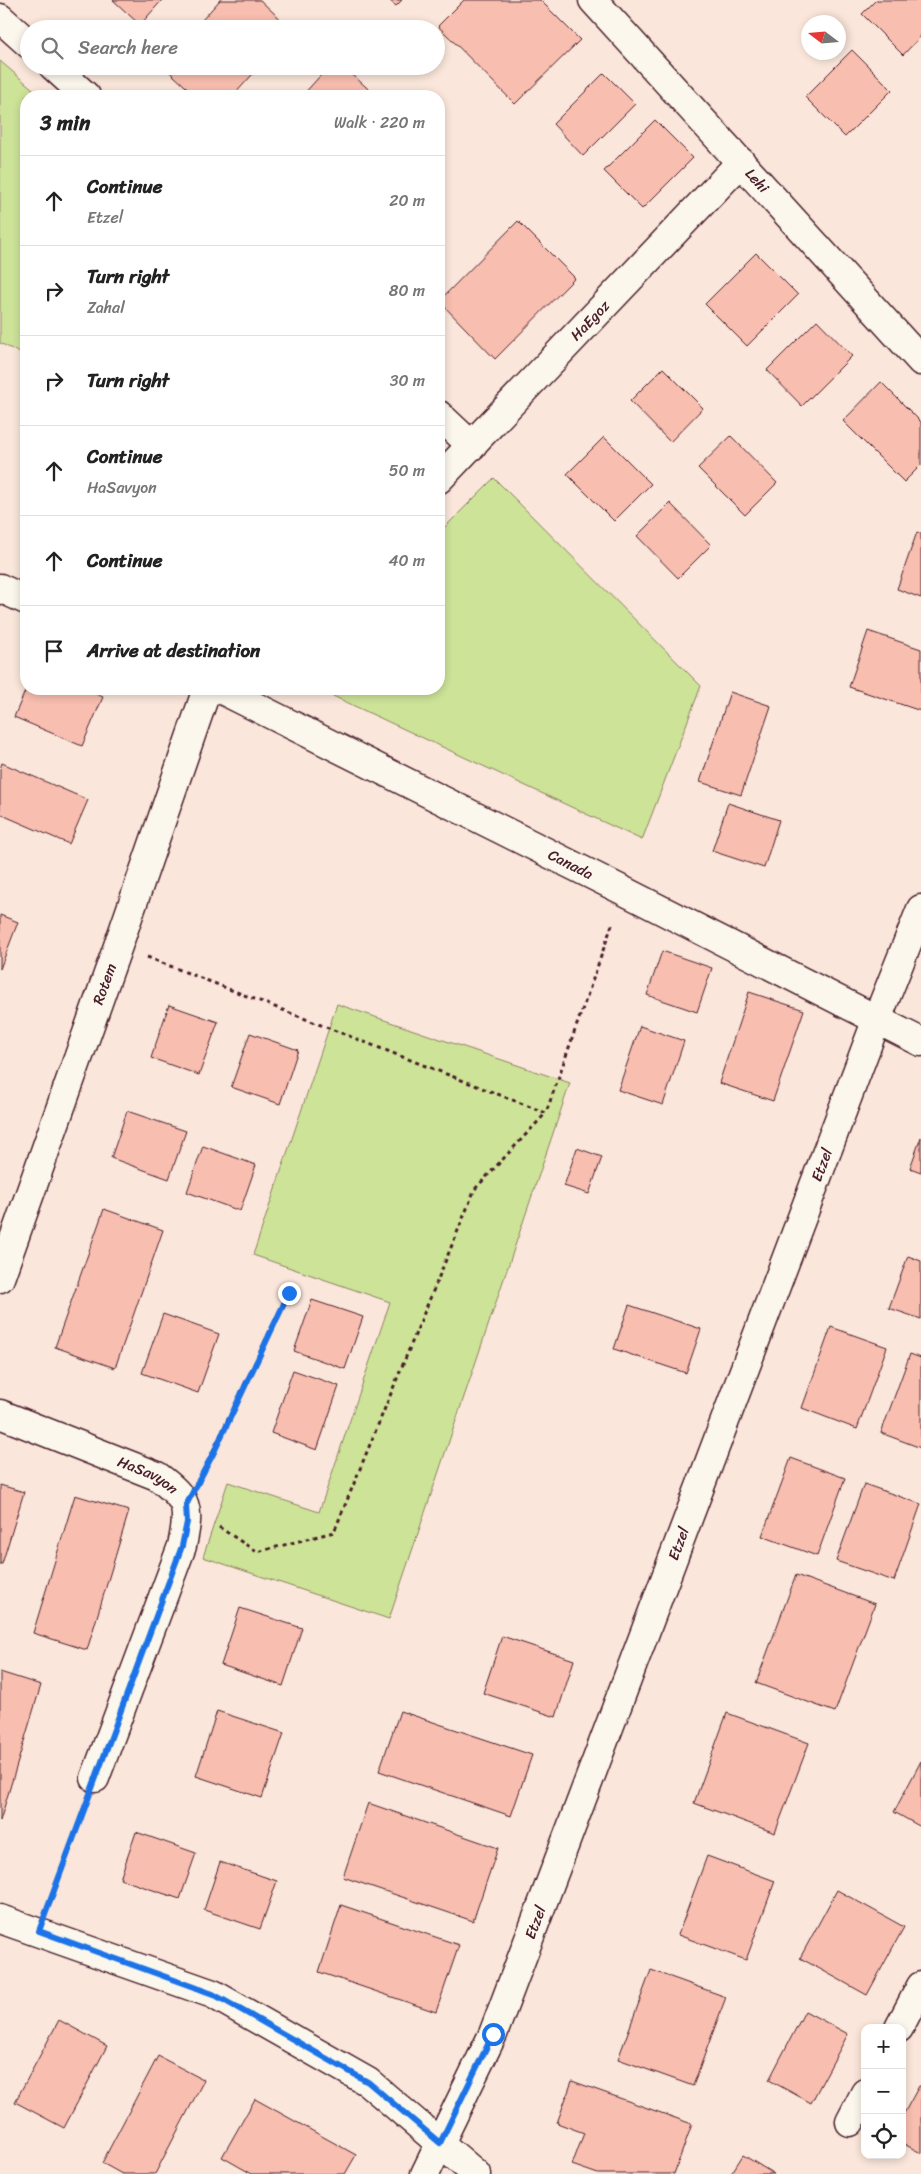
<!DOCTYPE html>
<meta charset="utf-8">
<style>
:root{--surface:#fff;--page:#f6f6f6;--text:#222;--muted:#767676;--line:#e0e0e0}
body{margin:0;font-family:Sriracha,sans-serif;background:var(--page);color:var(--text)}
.controls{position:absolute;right:15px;bottom:15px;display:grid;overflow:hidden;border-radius:10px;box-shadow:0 2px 8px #0003}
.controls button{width:45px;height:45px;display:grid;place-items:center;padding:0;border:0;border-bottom:1px solid var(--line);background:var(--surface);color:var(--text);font:25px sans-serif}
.compass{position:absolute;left:801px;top:15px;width:45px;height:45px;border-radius:50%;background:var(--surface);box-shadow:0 2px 8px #0003;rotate:286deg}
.stop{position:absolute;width:15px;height:15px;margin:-11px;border:4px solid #1a73e8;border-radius:50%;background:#fff}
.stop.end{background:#1a73e8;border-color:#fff;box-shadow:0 1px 5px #0008}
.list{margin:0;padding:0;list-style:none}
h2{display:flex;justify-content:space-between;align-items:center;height:65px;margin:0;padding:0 20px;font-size:21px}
h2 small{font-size:16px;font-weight:400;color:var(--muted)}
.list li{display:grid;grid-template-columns:32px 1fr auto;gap:15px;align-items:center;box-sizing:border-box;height:90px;padding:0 20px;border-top:1px solid var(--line)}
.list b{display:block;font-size:19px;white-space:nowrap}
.list p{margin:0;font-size:16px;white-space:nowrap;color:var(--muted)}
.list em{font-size:16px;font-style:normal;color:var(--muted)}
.icon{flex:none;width:28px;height:28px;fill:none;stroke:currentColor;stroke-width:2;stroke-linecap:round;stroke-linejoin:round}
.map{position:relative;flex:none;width:921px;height:2174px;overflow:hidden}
.search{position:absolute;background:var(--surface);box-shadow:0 2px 8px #0003;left:20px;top:20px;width:425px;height:55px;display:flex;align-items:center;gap:12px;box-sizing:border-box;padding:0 18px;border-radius:28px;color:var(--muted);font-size:19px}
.panel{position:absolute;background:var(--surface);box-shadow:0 2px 8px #0003;left:20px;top:90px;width:425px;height:605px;border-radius:20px}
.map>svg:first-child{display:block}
.green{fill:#cde398;stroke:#8c8162}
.building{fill:#f8beb0;stroke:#4a1f2b}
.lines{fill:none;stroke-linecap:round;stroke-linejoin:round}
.minor-casing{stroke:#4a1f2b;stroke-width:31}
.tertiary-casing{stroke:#4a1f2b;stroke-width:31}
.path{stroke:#4a1f2b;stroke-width:3;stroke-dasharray:4 4;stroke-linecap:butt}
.minor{stroke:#fbf7ec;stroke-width:28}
.tertiary{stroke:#fbf7ec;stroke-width:28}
.route{stroke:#1a73e8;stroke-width:6}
.labels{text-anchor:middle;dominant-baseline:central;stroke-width:4;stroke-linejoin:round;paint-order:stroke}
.street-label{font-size:15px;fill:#4a1f2b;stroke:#fbf7ec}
</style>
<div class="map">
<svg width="921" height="2174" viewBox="0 0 921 2174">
<rect width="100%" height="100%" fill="#fae6da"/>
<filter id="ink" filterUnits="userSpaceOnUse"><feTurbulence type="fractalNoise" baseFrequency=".02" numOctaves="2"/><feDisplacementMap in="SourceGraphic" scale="10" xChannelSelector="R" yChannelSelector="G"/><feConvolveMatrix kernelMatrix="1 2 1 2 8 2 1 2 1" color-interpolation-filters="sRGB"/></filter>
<g filter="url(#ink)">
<!-- green -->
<path class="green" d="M0,61L41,96H26V356L0,343Z
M494,478L701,686L642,840L318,689H439V533Z
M337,1004L570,1083L389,1619L203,1557L228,1482L319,1512L390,1302L253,1255Z"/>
<!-- building -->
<path class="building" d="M113,0H162L140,25Z
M220,0H260L291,29H194Z
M389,0H402L396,6Z
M464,0H540L580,40L515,104L438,26Z
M876,0H921V36L903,55L862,14Z
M852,50L892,90L845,137L805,97Z
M163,66H260L233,96H196Z
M329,66H343L376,96H302Z
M604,73L635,104L583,156L553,124Z
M655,120L693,158L642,209L604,171Z
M518,221L575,278L495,359L439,301Z
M756,253L798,295L747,346L705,304Z
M817,320L852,356L802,406L767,370Z
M663,368L703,408L670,442L630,401Z
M881,382L921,422V465L904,482L843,421Z
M731,436L777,483L745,515L698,468Z
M604,437L651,484L614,521L567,474Z
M670,503L711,545L678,578L637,536Z
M917,532L921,534V598L897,589Z
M868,631L921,649V711L849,687Z
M26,689H84L103,697L82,746L14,717Z
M730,692L771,706L741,795L700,782Z
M2,763L88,800L69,844L0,814V769Z
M728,803L779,820L764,868L712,851Z
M0,915L18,922L0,969Z
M662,951L712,968L697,1012L647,995Z
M749,992L804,1010L773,1101L719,1083Z
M169,1005L218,1022L199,1075L151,1058Z
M640,1026L684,1041L663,1105L618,1090Z
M250,1033L298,1050L280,1104L231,1087Z
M127,1111L186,1131L169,1179L111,1158Z
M921,1137V1172L910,1168Z
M203,1146L256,1165L240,1211L187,1192Z
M577,1148L602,1157L589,1194L564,1186Z
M104,1209L163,1230L115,1368L55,1347Z
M908,1256L921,1261V1319L889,1308Z
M312,1300L363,1317L345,1369L294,1351Z
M629,1305L701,1329L686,1373L614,1349Z
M163,1314L219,1334L198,1393L142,1373Z
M831,1327L887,1347L857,1429L802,1408Z
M910,1354L921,1358V1448L881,1433Z
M293,1370L339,1386L317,1450L271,1433Z
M791,1458L845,1478L817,1556L762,1536Z
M864,1484L921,1504L894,1581L836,1561Z
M0,1485L24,1492L2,1564H0Z
M75,1495L129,1511L87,1650L33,1633Z
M796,1575L875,1604L835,1712L756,1683Z
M240,1608L302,1628L283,1686L221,1665Z
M502,1636L574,1660L556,1717L483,1693Z
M0,1672L41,1685L0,1821Z
M217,1711L284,1733L262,1798L196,1776Z
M400,1711L532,1755L511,1816L379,1771Z
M727,1713L809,1743L775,1833L694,1803Z
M921,1761V1827L894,1812Z
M368,1803L498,1848L473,1921L343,1877Z
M136,1832L196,1853L180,1899L120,1879Z
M707,1856L775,1881L746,1960L678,1935Z
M220,1862L277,1881L260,1929L204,1910Z
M837,1890L904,1927L867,1995L800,1958Z
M341,1905L459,1945L436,2012L319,1972Z
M651,1970L726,1997L693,2086L618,2059Z
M805,2011L848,2034L811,2103L769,2080Z
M59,2020L107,2046L64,2128L15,2102Z
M158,2056L204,2080L155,2174H122L102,2163Z
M572,2081L692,2124L674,2174H598L572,2165L584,2133L557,2123Z
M919,2086H921V2153L902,2143V2117Z
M255,2099L356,2155L345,2174H252L222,2157Z
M743,2155L774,2174H731Z"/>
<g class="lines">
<defs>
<g id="minor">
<path id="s1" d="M593,0L921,361"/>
<path d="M0,18L29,44"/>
<path d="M53,66L86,96"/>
<path d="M439,415L472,446"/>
<path id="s2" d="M439,479L741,162"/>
<path id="s3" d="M0,1278L118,946L207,689"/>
<path id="s4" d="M0,1414L157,1476C189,1500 190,1507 182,1546L95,1778"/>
<path d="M0,1919L213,1994L368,2082L476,2174"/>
<path d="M899,2028L921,1986"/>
<path d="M850,2122L865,2093"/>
<path id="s5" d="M425,2174L493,2034L877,1019L921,909"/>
</g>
<g id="tertiary">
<path d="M0,588L26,600"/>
<path id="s6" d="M220,689L624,891L921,1042"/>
</g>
</defs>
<!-- minor casing -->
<use href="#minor" class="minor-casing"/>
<!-- tertiary casing -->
<use href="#tertiary" class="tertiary-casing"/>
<!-- path -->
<path class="path" d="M147,957L546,1113L613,922
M203,1473L289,1293
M219,1527L257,1552L334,1532L475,1189L546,1113
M50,1902L85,1807"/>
<!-- minor -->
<use href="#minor" class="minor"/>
<!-- tertiary -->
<use href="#tertiary" class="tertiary"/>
</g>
</g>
<g class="lines" filter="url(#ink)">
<!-- route -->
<path class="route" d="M289,1293L214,1452L186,1505L187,1522L182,1546L39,1931L213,1994L368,2082L440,2143L493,2034"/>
</g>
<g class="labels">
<!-- street labels -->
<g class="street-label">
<text stroke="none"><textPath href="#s1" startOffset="244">Lehi</textPath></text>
<text stroke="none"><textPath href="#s2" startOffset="219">HaEgoz</textPath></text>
<text stroke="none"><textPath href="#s6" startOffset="392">Canada</textPath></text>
<text stroke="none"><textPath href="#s3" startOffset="312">Rotem</textPath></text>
<text stroke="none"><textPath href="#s5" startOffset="1085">Etzel</textPath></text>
<text stroke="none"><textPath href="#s4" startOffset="160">HaSavyon</textPath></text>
<text stroke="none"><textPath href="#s5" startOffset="680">Etzel</textPath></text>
<text stroke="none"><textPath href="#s5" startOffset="275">Etzel</textPath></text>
</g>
</g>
</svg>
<div class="controls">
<button>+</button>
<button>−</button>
<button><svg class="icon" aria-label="locate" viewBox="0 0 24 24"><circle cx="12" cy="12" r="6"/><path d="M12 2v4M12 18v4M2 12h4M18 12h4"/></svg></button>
</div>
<svg class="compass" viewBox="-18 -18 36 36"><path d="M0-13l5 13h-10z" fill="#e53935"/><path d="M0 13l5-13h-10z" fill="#767676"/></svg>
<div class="stop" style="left:493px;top:2034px"></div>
<div class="stop end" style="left:289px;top:1293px"></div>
<div class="search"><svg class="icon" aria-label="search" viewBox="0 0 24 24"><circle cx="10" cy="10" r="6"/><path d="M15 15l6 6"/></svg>Search here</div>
<section class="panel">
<h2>3 min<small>Walk · 220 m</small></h2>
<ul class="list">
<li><svg class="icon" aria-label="ahead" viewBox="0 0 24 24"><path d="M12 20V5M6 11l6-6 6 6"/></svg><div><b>Continue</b><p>Etzel</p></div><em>20 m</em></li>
<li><svg class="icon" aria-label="right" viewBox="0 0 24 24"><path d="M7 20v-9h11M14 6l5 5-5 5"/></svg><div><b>Turn right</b><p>Zahal</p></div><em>80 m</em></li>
<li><svg class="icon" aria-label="right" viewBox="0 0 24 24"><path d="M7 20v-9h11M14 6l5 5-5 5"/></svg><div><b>Turn right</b></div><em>30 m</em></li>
<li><svg class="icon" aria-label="ahead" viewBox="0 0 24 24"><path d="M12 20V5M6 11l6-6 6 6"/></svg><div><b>Continue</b><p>HaSavyon</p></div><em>50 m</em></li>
<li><svg class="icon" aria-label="ahead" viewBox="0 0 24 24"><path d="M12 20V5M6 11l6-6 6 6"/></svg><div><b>Continue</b></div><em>40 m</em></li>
<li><svg class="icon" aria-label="arrive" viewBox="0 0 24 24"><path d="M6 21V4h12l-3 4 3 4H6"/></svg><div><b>Arrive at destination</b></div></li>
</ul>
</section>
</div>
